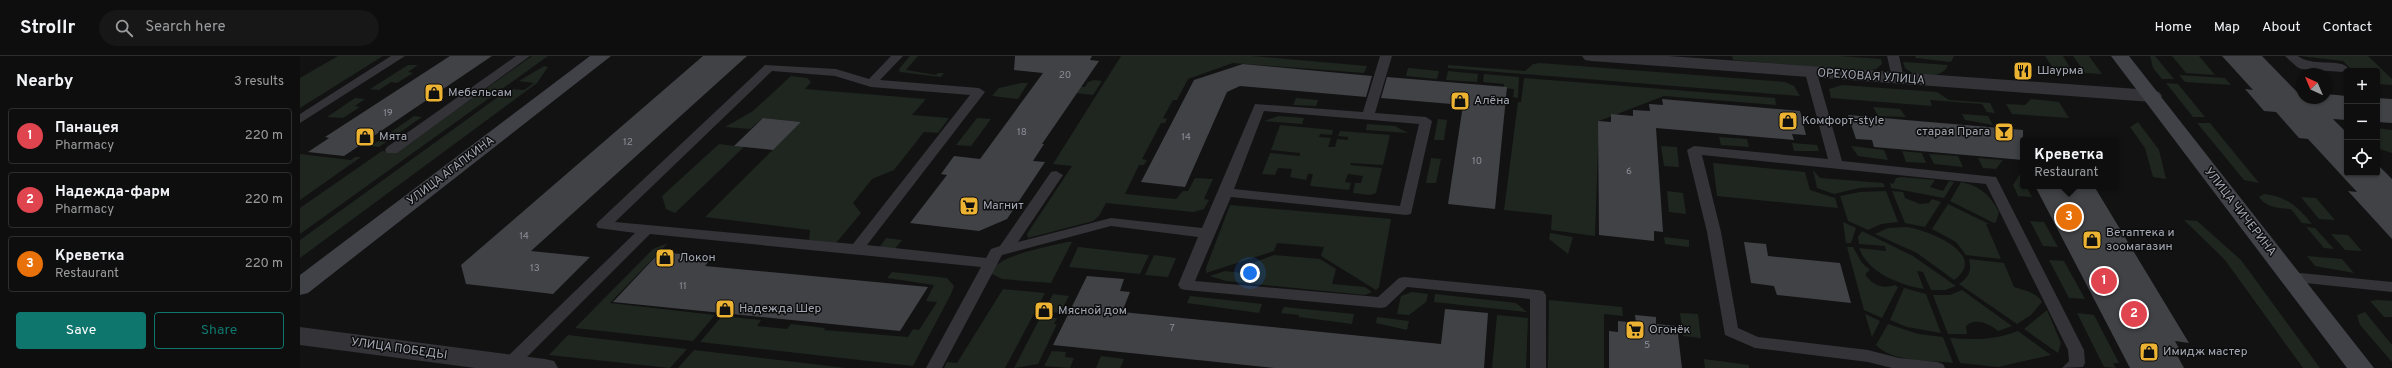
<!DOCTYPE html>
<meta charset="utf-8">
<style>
:root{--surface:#0e0e0e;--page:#171717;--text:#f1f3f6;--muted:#9b9c9e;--line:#2e2e2e;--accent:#0f766e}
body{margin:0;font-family:Overpass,sans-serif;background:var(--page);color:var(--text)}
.controls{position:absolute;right:12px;top:12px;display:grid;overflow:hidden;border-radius:4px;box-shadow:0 1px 3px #0004}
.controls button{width:36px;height:36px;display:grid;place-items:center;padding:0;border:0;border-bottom:1px solid var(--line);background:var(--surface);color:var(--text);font:20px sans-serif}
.compass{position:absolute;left:1996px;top:12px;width:36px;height:36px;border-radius:50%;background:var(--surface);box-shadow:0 1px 3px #0004;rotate:316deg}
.you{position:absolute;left:950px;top:217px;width:14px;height:14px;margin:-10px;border:3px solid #fff;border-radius:50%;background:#1a73e8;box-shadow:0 0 0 6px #1a73e833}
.badge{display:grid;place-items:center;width:26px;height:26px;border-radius:50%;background:var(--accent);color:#fff;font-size:13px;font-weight:700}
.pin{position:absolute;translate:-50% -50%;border:2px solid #fff;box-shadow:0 1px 4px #0006}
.popup{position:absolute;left:1720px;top:81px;width:98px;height:52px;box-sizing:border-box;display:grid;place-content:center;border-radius:4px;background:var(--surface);filter:drop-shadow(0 1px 3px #0005);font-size:13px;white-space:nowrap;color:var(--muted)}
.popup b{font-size:15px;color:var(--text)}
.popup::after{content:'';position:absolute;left:50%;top:100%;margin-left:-8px;border:8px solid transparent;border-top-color:var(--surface)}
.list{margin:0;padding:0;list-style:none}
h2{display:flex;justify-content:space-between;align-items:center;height:52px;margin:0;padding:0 16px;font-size:17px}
h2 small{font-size:13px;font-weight:400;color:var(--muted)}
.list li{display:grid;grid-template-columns:26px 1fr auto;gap:12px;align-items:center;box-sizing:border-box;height:56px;margin:0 8px 8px;padding:0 8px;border:1px solid var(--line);border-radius:4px}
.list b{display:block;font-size:15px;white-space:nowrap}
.list p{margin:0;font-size:13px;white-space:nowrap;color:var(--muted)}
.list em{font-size:13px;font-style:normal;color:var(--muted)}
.actions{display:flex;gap:8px;padding:12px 16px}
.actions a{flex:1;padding:9px 0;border:1px solid var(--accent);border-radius:4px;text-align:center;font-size:14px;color:var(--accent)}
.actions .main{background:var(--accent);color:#fff}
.icon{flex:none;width:22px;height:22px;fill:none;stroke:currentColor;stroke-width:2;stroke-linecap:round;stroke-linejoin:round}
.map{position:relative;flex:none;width:2092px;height:312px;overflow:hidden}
header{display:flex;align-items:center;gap:24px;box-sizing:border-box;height:56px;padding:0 20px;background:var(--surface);border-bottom:1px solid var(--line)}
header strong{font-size:19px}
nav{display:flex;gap:22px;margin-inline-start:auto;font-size:14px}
.search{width:280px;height:36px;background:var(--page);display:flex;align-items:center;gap:10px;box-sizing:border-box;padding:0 14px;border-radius:22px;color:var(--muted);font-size:15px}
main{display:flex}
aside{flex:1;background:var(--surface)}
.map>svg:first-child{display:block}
.green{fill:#1e261f}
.building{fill:#414246}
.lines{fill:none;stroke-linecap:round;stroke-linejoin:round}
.lane{fill:#333338;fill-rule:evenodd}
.street{fill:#333338;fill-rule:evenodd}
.secondary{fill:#414248;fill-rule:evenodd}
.labels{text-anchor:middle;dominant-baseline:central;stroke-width:3;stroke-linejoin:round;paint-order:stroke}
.number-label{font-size:10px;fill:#8a8e98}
.poi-label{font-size:12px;fill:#a3a8b3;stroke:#0d0d0e;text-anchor:start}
.street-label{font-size:12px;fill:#a3a8b3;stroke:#0d0d0e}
</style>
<header>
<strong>Strollr</strong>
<div class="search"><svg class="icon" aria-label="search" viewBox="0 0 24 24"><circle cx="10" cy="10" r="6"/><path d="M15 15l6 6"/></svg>Search here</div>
<nav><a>Home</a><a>Map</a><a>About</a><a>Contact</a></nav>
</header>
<main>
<aside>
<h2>Nearby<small>3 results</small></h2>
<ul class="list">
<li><span class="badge" style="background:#e0444e">1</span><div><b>Панацея</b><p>Pharmacy</p></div><em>220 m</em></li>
<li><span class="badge" style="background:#e0444e">2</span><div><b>Надежда-фарм</b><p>Pharmacy</p></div><em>220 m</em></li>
<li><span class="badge" style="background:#e8710a">3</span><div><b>Креветка</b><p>Restaurant</p></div><em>220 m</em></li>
</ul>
<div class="actions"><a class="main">Save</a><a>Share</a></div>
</aside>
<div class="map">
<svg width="2092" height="312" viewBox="0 0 2092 312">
<rect width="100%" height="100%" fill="#121213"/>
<!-- green -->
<path class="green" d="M38,0H83L0,52V22Z
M232,0H248L0,178V152L82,95L96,96Z
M610,0H618L606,14L636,19L638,17H644L641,21L600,16L599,13Z
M821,0H952L1067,10L1064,17L933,7L888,23L877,44H873L863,62L867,63L865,67H861L842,103L847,104L844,109H839L825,138L876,143L883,135H888L895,122L913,123L904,143L909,144L904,153L893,156L806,147L799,160L793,165L728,182L727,178L772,110L753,108Z
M1432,0H1540L1581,3L1582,8L1576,13L1566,15L1433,4Z
M1615,0H1654L1651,6L1616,2Z
M1745,0H1763L1773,16L1754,14Z
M1773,0H1789L1802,18L1785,17Z
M1850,0H1855L1874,23H1862L1853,12Z
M1872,0H1899L1915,19L1886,17Z
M2000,0H2068L2092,23V29L2077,28V15H2053L2043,5Z
M1603,6L1648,9C1642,24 1616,22 1605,12Z
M1240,7L1485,26L1494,30L1500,40L1148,12V9L1225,15L1233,8Z
M108,9H118L108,16L113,17L97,27L91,26L79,34L70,33Z
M244,10L248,11L237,27L0,202V184L209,33L224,34L234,27L219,25Z
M1108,12L1139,15L1137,23L1106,20Z
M1148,15L1178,18L1177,26L1146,24Z
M1184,18L1219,21L1218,42L1213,41L1214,33L1204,32V28L1183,26Z
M1879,19L1925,22L1931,29L1885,26Z
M491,20L507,22L511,26L505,33L626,43L612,59L649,62L638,77L624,76L594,114L572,123L553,147L561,157L536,187L509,184L510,174L405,161L501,66L463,62L450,73L425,71L453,55Z
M1224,22L1475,42L1476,49L1364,40L1299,65L1295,180L1251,174L1252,159L1204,154L1218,46H1221Z
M794,24L802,25L793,39L776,37L781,31H785L788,26Z
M721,27H728L718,43L692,40L699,32Z
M1866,27L1878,28L1905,61H1893Z
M1542,29L1637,36L1649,44L1690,47L1695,57L1687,56L1682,48L1630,44L1632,50L1531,42L1529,33Z
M55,42L65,43L55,50L60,51L43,62L27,61Z
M996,42L1018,44L1016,50L993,49Z
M1731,43L1759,46L1769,62L1712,58L1706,48L1725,49Z
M1573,51L1600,53L1606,61L1578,60Z
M1662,58L1688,60L1693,69L1665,64Z
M114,60L122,61L79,91L71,90Z
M979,60L1004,62L1002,68L964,65Z
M677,62L691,63L671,90L656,89Z
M1138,63L1147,64L1144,84H1134Z
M1838,66L1859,94L1866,123L1853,121L1845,92L1830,71Z
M1897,67H1910L1959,127L1944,124Z
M1067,68L1095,70L1108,77L1066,74Z
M980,69L1033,74L1032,79L1020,78L1019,81L1031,82L1028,91H1035L1037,83L1048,84V81L1038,80L1040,75L1090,79L1083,109L1051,107L1050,109L1082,112L1076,137L1070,139L1053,137L1055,127H1061L1063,120L1048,118L1045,126L1051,127L1049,134L1010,130L1013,118H1008L1006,124L990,121L992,113L978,112L975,119L962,118L970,97L1000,100V97L971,94Z
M2077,72L2092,74V97L2077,92Z
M1419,81L1447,83L1449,91L1421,89Z
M1492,87L1517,89L1519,95H1494Z
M419,88L444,91L375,157L366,153L362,140Z
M1361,90L1377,91L1379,111L1364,110Z
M1551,90L1584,94L1588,104L1558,100Z
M1602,95L1622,97L1626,107L1606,106Z
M0,98L51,104L55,101H61L0,144Z
M1629,98L1658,100L1663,111L1634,108Z
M1131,102L1141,103L1136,127H1126Z
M1678,102L1703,104L1696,113L1683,112Z
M1413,107L1505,116L1510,134L1535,142L1538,152L1417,140Z
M1513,114L1520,122L1583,127L1585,131L1559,132L1534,138L1517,132Z
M1720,118L1723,130H1726L1732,141L1718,140L1713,129Z
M1601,121L1635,124L1630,131L1643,135L1649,125L1654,126L1644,142L1591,132L1590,127L1593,128L1596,122Z
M1661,126C1680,130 1690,139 1699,156L1696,166L1694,167L1650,145Z
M1367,135L1383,137L1386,158L1369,156Z
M1586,135L1598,166L1581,168L1568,174L1548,165L1540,140L1560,136Z
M1592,135L1603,136L1605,142L1620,148L1629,147L1632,143L1641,146L1625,171L1605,167Z
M1964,138C1986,140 1998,151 2012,168L2002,167L1991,153C1978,152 1967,152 1959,141Z
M2001,141L2016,142L2035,164L2019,163Z
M1648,148L1689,168H1686L1701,203L1666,199L1656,186L1632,173Z
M930,149L1091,163L1079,231L1076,234L1021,200L1024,191L977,187L974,195L906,217V212Z
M1884,164L1897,165L1941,204L2020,312H2003L1925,204Z
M1730,165L1744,166L1758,191L1743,190Z
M1543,166L1556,172L1551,187H1546Z
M1607,171C1627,174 1690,198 1654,224L1617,197L1575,178L1588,172Z
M2006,171L2015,172L2034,193L2024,192Z
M1562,175L1613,200L1656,230L1645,234H1631L1623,216L1617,215L1624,233C1600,229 1568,217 1559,192L1586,195L1585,190L1559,188L1558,181Z
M1250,177L1273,181L1268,198L1249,183Z
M2031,178L2048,179L2062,195L2045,194Z
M1364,181L1389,184V191L1365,188Z
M586,182L602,184L594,194L579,192Z
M767,186H772L751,227L702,223L692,218C691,200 752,190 767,186Z
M368,187L310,247L415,259L393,285L275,272L353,193Z
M778,191H779L849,199L840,218L769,211Z
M1547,191H1553L1562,207L1570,214L1566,217V220C1575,230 1582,233 1595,229L1598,231L1582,262L1564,254Z
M854,199L876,202L868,221L845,219Z
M974,199L1020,203L1036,213L1032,228L1065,231L1072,236L1065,239L926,225L910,220L925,215L950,218L955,206Z
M2007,200L2042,203L2054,217L2015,210Z
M1669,203L1704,207L1714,231C1724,234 1736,236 1742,246L1731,259L1717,268L1659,228C1669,221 1672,215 1669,203Z
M1749,204L1764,205L1785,243L1769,242Z
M592,216L647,222L654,230L651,238L613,310L400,286L422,260L461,264L457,270L487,273L491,268L525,272L524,274L608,281L613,273L619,274L637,246L626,245L634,229L587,222Z
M1604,232L1626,238L1641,277L1607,271L1590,264Z
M703,233L745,237L705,312H644L647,306L657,307Z
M1662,234L1712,270L1698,275C1690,268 1675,261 1666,270L1667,278H1648L1633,239H1650Z
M1112,236L1128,238L1126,246L1109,259L1097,258L1101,240Z
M753,238L769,240L760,257L744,255Z
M1135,238L1216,247L1227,256L1134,246Z
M890,240L962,248L959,257L887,247Z
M1249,244L1322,251L1323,260L1304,258V312H1248Z
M2077,244L2092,245V261H2084L2070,245Z
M984,251L1054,258L1052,268L999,261V259L981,257Z
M1747,254L1761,287L1758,297L1724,273Z
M2065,256L2092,289V306L2060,269L2057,259Z
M1380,257L1398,258L1401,282L1383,280Z
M1777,257L1794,259L1819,307H1813L1816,312L1804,311Z
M1565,258L1580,265L1572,281Z
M1197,259L1228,262L1226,312H1192Z
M741,260L757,262L754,268H757L738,308L714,312Z
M1077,261L1109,265L1107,274L1076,267Z
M1588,268L1618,278L1643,281L1653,307C1630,304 1593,307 1576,289Z
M1718,275L1751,299L1698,311L1660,307L1650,282C1673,284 1696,284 1718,275Z
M268,279L387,293L370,312L249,299Z
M394,294L546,312H378Z
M752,295L766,296L765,301L774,302L770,312L744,310Z
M801,300L824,303L820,312H796Z
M1404,303L1449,309V312H1405Z"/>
<!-- building -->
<path class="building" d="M150,0H192L44,100L8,96L29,82L25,81Z
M403,0H447L231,195L290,201L253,238L166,228L161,209Z
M715,0H792L790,4L799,5L742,88H744L733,105L745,106L707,163L679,175L610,167L647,119L641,118L654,100L680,103L743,17L714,14Z
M1922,0H1962L1997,36H2002V42H2026V38L2047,40V64L2033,63L2047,77V117H2077V108L2092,123V183L2048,135L2057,136L2008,83L1999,82L1976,56L1964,55L1945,33L1953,34Z
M943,8L1072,20L1066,41L940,30L927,36L885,131L841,126L894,24Z
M1087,21L1207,31L1195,153L1148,148L1163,49L1081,42Z
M2077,42L2092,43V67L2077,66Z
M1362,43L1500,55L1506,79L1492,78L1494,84L1356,72L1363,176L1354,175V185L1299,179L1298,65L1311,66V58L1333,60V54L1350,55L1349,48L1363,49Z
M1548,59L1723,74V104L1574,91L1572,84L1556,83Z
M463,62L501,66L473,94L434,90Z
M1735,130H1794L1889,287L1875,285L1883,300L1877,299L1884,312H1830Z
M1444,186L1466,188L1468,200L1540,207L1551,247L1477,239L1474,230L1451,227Z
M360,196L412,201L405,210L628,231L600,275L313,246Z
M787,220L824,223L820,235L830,236L822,256L1141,288L1145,253L1188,257L1184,312H974L753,289Z
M1335,259L1356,261V268L1377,270L1382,312H1309V275L1318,276V265L1336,267Z"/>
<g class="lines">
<!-- lane -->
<path class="lane" d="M91,0H105L0,67V58Z
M216,0H230L97,97H87L85,94L87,91Z
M591,0H603L580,24L679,32L685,36L567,189L686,202L691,193L700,190L751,116L756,115L763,119L718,186L811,162L902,172L955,48L1063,56L1080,0H1092L1075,57L1126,61L1132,65L1111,158L1106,159L931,141L895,225L1078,241L1099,222L1104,221L1238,234L1243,235L1246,239V312H1230V243L1107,231L1086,251L1081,252L886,234L881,233L878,229L898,181L811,170L702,199L642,312H626L681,211L350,178L216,312H204L202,308L204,304L335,177L298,172L296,169L298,166L465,9L536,13L569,23ZM472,15L535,20L571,31L670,39L553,188L315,166ZM964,55L1119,68L1100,150L934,133Z
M1587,0H1599L1604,22L1602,25H1594L1592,22Z
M1985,0H1998C2011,11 2040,2 2048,12L2042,16L2001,13L1997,11Z
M1511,13L1517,17L1542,105L1696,121L1784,294L1785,307L1783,311L1762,312L1769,305L1768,294L1686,128L1402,99L1421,176L1438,272L1458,281L1568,294L1599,302L1637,306L1643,308L1645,312H1592L1568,306L1455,292L1425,279L1407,176L1387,94L1394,90L1528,103L1505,17Z
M1990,216L2092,226V236L1985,225L1982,221L1985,217Z"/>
<!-- street -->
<path class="street" d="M1282,0H1368L1852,34L1859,36L1862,40L1859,44L1852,46L1291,5L1285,4Z
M0,271L245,303L254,305L258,312H175L0,289Z"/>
<!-- secondary -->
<path class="secondary" d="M290,0H311L8,237L0,239V219Z
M1811,0H1829L2074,312H2047Z"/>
</g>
<!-- icons -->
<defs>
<symbol id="restaurant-square" viewBox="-11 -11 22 22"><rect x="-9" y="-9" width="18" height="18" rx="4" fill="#ecb231" stroke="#0d0d0e"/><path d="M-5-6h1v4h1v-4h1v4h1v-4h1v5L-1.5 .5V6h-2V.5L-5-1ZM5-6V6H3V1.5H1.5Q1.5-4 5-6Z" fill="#111"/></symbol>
<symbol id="shop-square" viewBox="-11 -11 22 22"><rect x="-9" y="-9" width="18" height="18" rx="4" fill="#ecb231" stroke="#0d0d0e"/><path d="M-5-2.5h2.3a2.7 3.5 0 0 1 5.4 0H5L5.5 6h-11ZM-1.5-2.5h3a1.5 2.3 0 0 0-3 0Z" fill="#111"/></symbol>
<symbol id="bar-square" viewBox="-11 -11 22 22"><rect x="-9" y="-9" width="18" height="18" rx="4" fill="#ecb231" stroke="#0d0d0e"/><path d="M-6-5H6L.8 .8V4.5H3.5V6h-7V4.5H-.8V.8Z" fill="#111"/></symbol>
<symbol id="supermarket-square" viewBox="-11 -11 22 22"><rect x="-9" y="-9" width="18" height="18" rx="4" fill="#ecb231" stroke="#0d0d0e"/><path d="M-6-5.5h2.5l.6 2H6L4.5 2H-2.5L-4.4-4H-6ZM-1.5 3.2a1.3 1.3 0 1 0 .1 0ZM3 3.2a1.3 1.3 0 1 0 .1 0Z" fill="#111"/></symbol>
</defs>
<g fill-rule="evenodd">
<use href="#restaurant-square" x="1712" y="4" width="22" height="22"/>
<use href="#shop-square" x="123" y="26" width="22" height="22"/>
<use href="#shop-square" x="1149" y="34" width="22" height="22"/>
<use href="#shop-square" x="1477" y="54" width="22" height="22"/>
<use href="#bar-square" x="1693" y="65" width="22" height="22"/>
<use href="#shop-square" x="54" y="70" width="22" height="22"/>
<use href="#supermarket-square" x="658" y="139" width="22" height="22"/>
<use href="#shop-square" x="1781" y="173" width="22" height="22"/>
<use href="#shop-square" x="354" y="191" width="22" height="22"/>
<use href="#shop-square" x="414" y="242" width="22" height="22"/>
<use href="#shop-square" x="733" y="244" width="22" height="22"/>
<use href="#supermarket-square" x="1324" y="263" width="22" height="22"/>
<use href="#shop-square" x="1838" y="285" width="22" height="22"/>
</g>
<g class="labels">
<!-- number labels -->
<g class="number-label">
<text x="765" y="19">20</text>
<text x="88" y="57">19</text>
<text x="722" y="76">18</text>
<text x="886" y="81">14</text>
<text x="328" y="86">12</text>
<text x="1177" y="105">10</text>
<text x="1329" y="115">6</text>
<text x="224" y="180">14</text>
<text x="235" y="212">13</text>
<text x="383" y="230">11</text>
<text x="872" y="272">7</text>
<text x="1347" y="289">5</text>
</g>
<!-- poi labels -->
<g class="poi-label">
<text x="1737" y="15">Шаурма</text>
<text x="148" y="37">Мебельсам</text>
<text x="1174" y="45">Алёна</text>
<text x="1502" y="65">Комфорт-style</text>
<text x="1690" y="76" text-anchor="end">старая Прага</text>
<text x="79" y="81">Мята</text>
<text x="683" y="150">Магнит</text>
<text x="1806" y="177">Ветаптека и<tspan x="1806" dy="14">зоомагазин</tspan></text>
<text x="379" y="202">Локон</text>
<text x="439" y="253">Надежда Шер</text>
<text x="758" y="255">Мясной дом</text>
<text x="1349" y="274">Огонёк</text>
<text x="1863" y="296">Имидж мастер</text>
</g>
<!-- street labels -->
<g class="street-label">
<text transform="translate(1571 21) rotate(4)">ОРЕХОВАЯ УЛИЦА</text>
<text transform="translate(151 115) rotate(-37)">УЛИЦА АГАПКИНА</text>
<text transform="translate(1940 156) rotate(52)">УЛИЦА ЧИЧЕРИНА</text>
<text transform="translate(99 293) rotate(8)">УЛИЦА ПОБЕДЫ</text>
</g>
</g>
</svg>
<div class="controls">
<button>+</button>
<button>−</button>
<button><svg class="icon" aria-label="locate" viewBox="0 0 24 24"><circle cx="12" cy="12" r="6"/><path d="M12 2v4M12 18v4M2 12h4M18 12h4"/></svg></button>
</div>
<svg class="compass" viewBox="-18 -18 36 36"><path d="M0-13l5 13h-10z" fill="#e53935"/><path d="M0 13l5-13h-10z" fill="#9b9c9e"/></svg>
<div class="you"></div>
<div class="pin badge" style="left:1804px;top:225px;background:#e0444e">1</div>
<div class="pin badge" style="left:1834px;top:258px;background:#e0444e">2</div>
<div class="pin badge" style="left:1769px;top:161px;background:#e8710a">3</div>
<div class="popup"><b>Креветка</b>Restaurant</div>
</div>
</main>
